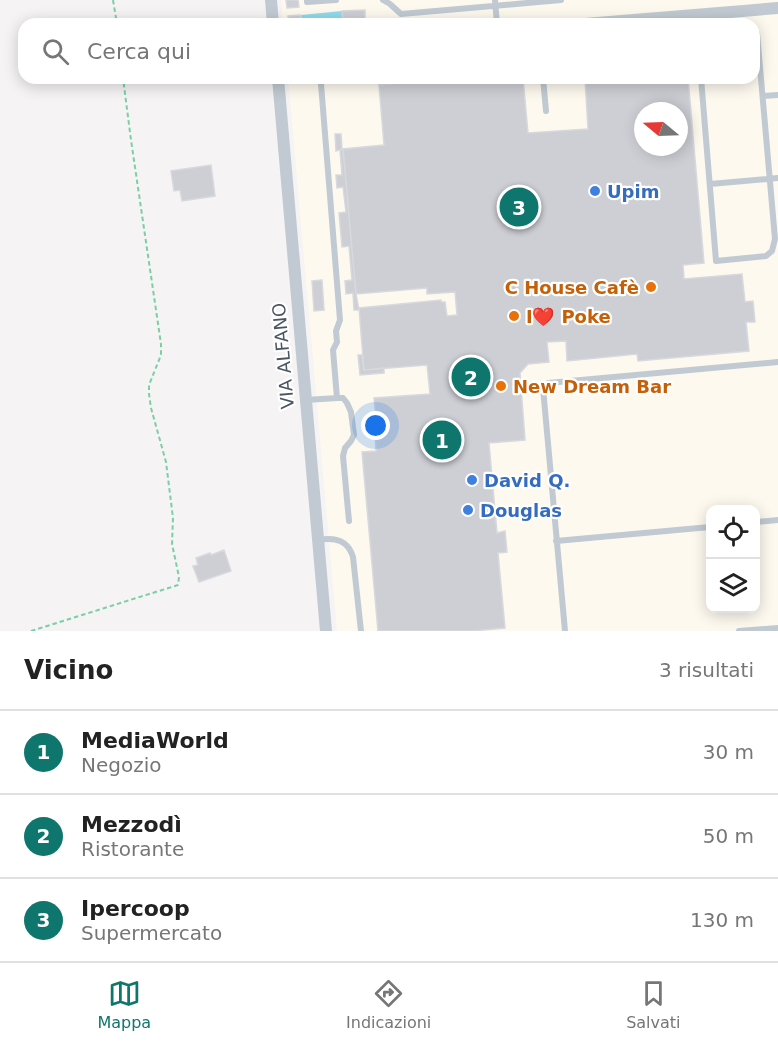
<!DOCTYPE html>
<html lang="it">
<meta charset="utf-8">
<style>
:root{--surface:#fff;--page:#f2f2f2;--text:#222;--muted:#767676;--line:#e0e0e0;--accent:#0f766e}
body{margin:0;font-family:"DejaVu Sans",sans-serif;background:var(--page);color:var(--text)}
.controls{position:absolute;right:18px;bottom:18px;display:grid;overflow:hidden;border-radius:12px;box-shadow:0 3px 15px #0003}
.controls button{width:54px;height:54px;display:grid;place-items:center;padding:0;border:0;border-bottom:2px solid var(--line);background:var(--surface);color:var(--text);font:30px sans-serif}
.compass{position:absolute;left:634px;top:102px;width:54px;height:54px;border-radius:50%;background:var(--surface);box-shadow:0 3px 15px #0003;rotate:289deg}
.you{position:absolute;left:376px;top:426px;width:21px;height:21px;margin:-15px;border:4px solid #fff;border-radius:50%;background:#1a73e8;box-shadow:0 0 0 9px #1a73e833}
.badge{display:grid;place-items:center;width:39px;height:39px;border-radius:50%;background:var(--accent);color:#fff;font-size:20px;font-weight:700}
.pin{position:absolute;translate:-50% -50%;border:3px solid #fff;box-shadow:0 2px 6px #0006}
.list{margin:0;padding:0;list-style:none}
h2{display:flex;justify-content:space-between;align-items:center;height:78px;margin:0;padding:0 24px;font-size:26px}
h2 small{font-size:20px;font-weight:400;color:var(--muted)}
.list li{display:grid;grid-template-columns:39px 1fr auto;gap:18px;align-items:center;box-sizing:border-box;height:84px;padding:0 24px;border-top:2px solid var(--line)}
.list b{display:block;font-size:22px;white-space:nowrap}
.list p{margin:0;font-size:20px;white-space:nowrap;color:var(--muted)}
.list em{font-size:20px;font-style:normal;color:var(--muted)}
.icon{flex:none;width:33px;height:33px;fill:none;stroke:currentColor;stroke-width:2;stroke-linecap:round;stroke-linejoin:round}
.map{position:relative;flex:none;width:778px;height:631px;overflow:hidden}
.search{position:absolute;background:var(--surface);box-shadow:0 3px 15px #0003;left:18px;right:18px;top:18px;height:66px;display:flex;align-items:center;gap:15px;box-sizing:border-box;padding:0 21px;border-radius:18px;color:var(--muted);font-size:22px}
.sheet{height:330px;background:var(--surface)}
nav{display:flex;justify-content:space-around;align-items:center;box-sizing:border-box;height:84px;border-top:2px solid var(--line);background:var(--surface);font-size:16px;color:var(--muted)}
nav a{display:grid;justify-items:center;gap:3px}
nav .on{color:var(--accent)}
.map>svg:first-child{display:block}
.commercial{fill:#fdf9ef;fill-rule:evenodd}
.water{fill:#90daee}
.building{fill:#cdcfd5;stroke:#d7d9de;stroke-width:1.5;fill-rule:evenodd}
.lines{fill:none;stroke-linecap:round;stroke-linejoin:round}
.path{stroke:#7ad0a6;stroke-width:2;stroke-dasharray:4.5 3;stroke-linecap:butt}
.lane{stroke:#c1cad2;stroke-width:6}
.street{stroke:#c1cad2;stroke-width:12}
.shop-dot{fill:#3f7fe0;stroke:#fff;stroke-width:2}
.food-dot{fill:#e8710a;stroke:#fff;stroke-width:2}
.labels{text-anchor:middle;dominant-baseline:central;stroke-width:4.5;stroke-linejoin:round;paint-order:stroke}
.shop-label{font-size:18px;font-weight:bold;fill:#366cbe;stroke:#fff;text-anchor:start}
.food-label{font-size:18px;font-weight:bold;fill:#c56008;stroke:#fff;text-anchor:start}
.street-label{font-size:18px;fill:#4a5661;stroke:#fff}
</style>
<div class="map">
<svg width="778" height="631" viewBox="0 0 778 631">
<rect width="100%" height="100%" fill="#f5f3f3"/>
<!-- commercial -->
<path class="commercial" d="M281,0H778V631H337L288,78H754V24H283ZM643,111H679V147H643ZM710,509H756V608H710Z"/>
<!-- water -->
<path class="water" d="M342,11L343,24H302L301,15Z"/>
<!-- building -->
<path class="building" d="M286,0H298L299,7L287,8Z
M365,10V20H371V24H343L342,11Z
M300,15L301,24H288V16Z
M378,78H452L379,85Z
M452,78H523L528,133L588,129L585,78H688L704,263L683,265L684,279L742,274L745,302L753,301L755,322H746L749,351L638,361L637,354L567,361L566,341L547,342L549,362L528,364L520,373L525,440L489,443L497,533L505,531L507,552L498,553L505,628L473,631H378L362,452L376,451L375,432L377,429L374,398L430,394L427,365L364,370L359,308L441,300V302H445L447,316L457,315L455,292L427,294V288L356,294L343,149L384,145L379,85ZM643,111H679V147H643Z
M335,134H341L342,149L336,151Z
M343,149L356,294L359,310H354L353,293L346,294L345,281L352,280L349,246L342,247L339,213L346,212L343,187L337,188L336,175H342L340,150Z
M211,165L215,196L182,201L180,190L174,191L171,171Z
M322,280L324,310L314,311L312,281Z
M358,355H362L364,370L384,368V373L360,375Z
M224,550L231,571L199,582L193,566L198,565L196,558L210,553L211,555Z"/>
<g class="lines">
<!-- path -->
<path class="path" d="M113,0L117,24
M31,631L178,585L179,577L172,544L173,518L166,462L151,408L149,394V385L161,355V344L131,140L123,78"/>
<!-- lane -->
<path class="lane" d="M307,0V2L336,0
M383,0L390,4L401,14L561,0
M495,0L497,24
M323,78L321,84L340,320L336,331L337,342L333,350L337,398
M543,78L546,111
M701,78L716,261L766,256L772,251L775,239L757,33H754
M763,96L778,95
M710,184L778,178
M306,400L337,398H343L347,403L351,412L354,435L351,441L345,448L343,456L349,521
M756,522L778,520
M318,540C335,537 348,540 353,557L361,631
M556,541L710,527
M565,631L543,388L548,383L778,362
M739,631L778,628"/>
<!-- street -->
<path class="street" d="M271,0L273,24
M585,24L778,8
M278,78L326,631"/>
</g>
<!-- markers -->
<g class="shop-dot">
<circle cx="595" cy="191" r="6"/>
<circle cx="472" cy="480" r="6"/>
<circle cx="468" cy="510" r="6"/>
</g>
<g class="food-dot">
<circle cx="651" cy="287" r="6"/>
<circle cx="514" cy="316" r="6"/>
<circle cx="501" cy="386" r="6"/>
</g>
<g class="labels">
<!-- shop labels -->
<g class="shop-label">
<text x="607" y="191">Upim</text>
<text x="484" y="480">David Q.</text>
<text x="480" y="510">Douglas</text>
</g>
<!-- food labels -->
<g class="food-label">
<text x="639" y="287" text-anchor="end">C House Cafè</text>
<text x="526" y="316">I❤️ Poke</text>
<text x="513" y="386">New Dream Bar</text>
</g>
<!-- street labels -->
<g class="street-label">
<text transform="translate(283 356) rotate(-95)">VIA ALFANO</text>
</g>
</g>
</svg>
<div class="controls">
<button><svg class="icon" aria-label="locate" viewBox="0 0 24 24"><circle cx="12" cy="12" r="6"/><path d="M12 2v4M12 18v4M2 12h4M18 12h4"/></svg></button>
<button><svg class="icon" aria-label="layers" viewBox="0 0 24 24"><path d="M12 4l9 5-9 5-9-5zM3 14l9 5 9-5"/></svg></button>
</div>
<svg class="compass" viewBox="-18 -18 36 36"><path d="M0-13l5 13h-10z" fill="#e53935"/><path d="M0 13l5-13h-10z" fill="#767676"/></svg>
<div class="you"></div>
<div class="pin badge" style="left:442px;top:440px">1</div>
<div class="pin badge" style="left:471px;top:377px">2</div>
<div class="pin badge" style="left:519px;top:207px">3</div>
<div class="search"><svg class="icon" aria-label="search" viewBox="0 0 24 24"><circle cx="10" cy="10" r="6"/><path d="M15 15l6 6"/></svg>Cerca qui</div>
</div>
<section class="sheet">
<h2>Vicino<small>3 risultati</small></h2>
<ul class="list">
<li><span class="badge">1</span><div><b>MediaWorld</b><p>Negozio</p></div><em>30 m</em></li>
<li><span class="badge">2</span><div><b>Mezzodì</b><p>Ristorante</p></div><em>50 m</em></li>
<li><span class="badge">3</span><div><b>Ipercoop</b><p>Supermercato</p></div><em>130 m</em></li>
</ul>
</section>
<nav>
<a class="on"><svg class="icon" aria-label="map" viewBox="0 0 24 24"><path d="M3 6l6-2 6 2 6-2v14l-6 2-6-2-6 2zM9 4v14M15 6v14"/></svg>Mappa</a>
<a><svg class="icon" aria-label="directions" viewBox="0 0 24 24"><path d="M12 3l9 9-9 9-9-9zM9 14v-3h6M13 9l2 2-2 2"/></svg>Indicazioni</a>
<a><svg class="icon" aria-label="saved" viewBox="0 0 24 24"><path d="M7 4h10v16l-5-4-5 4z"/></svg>Salvati</a>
</nav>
